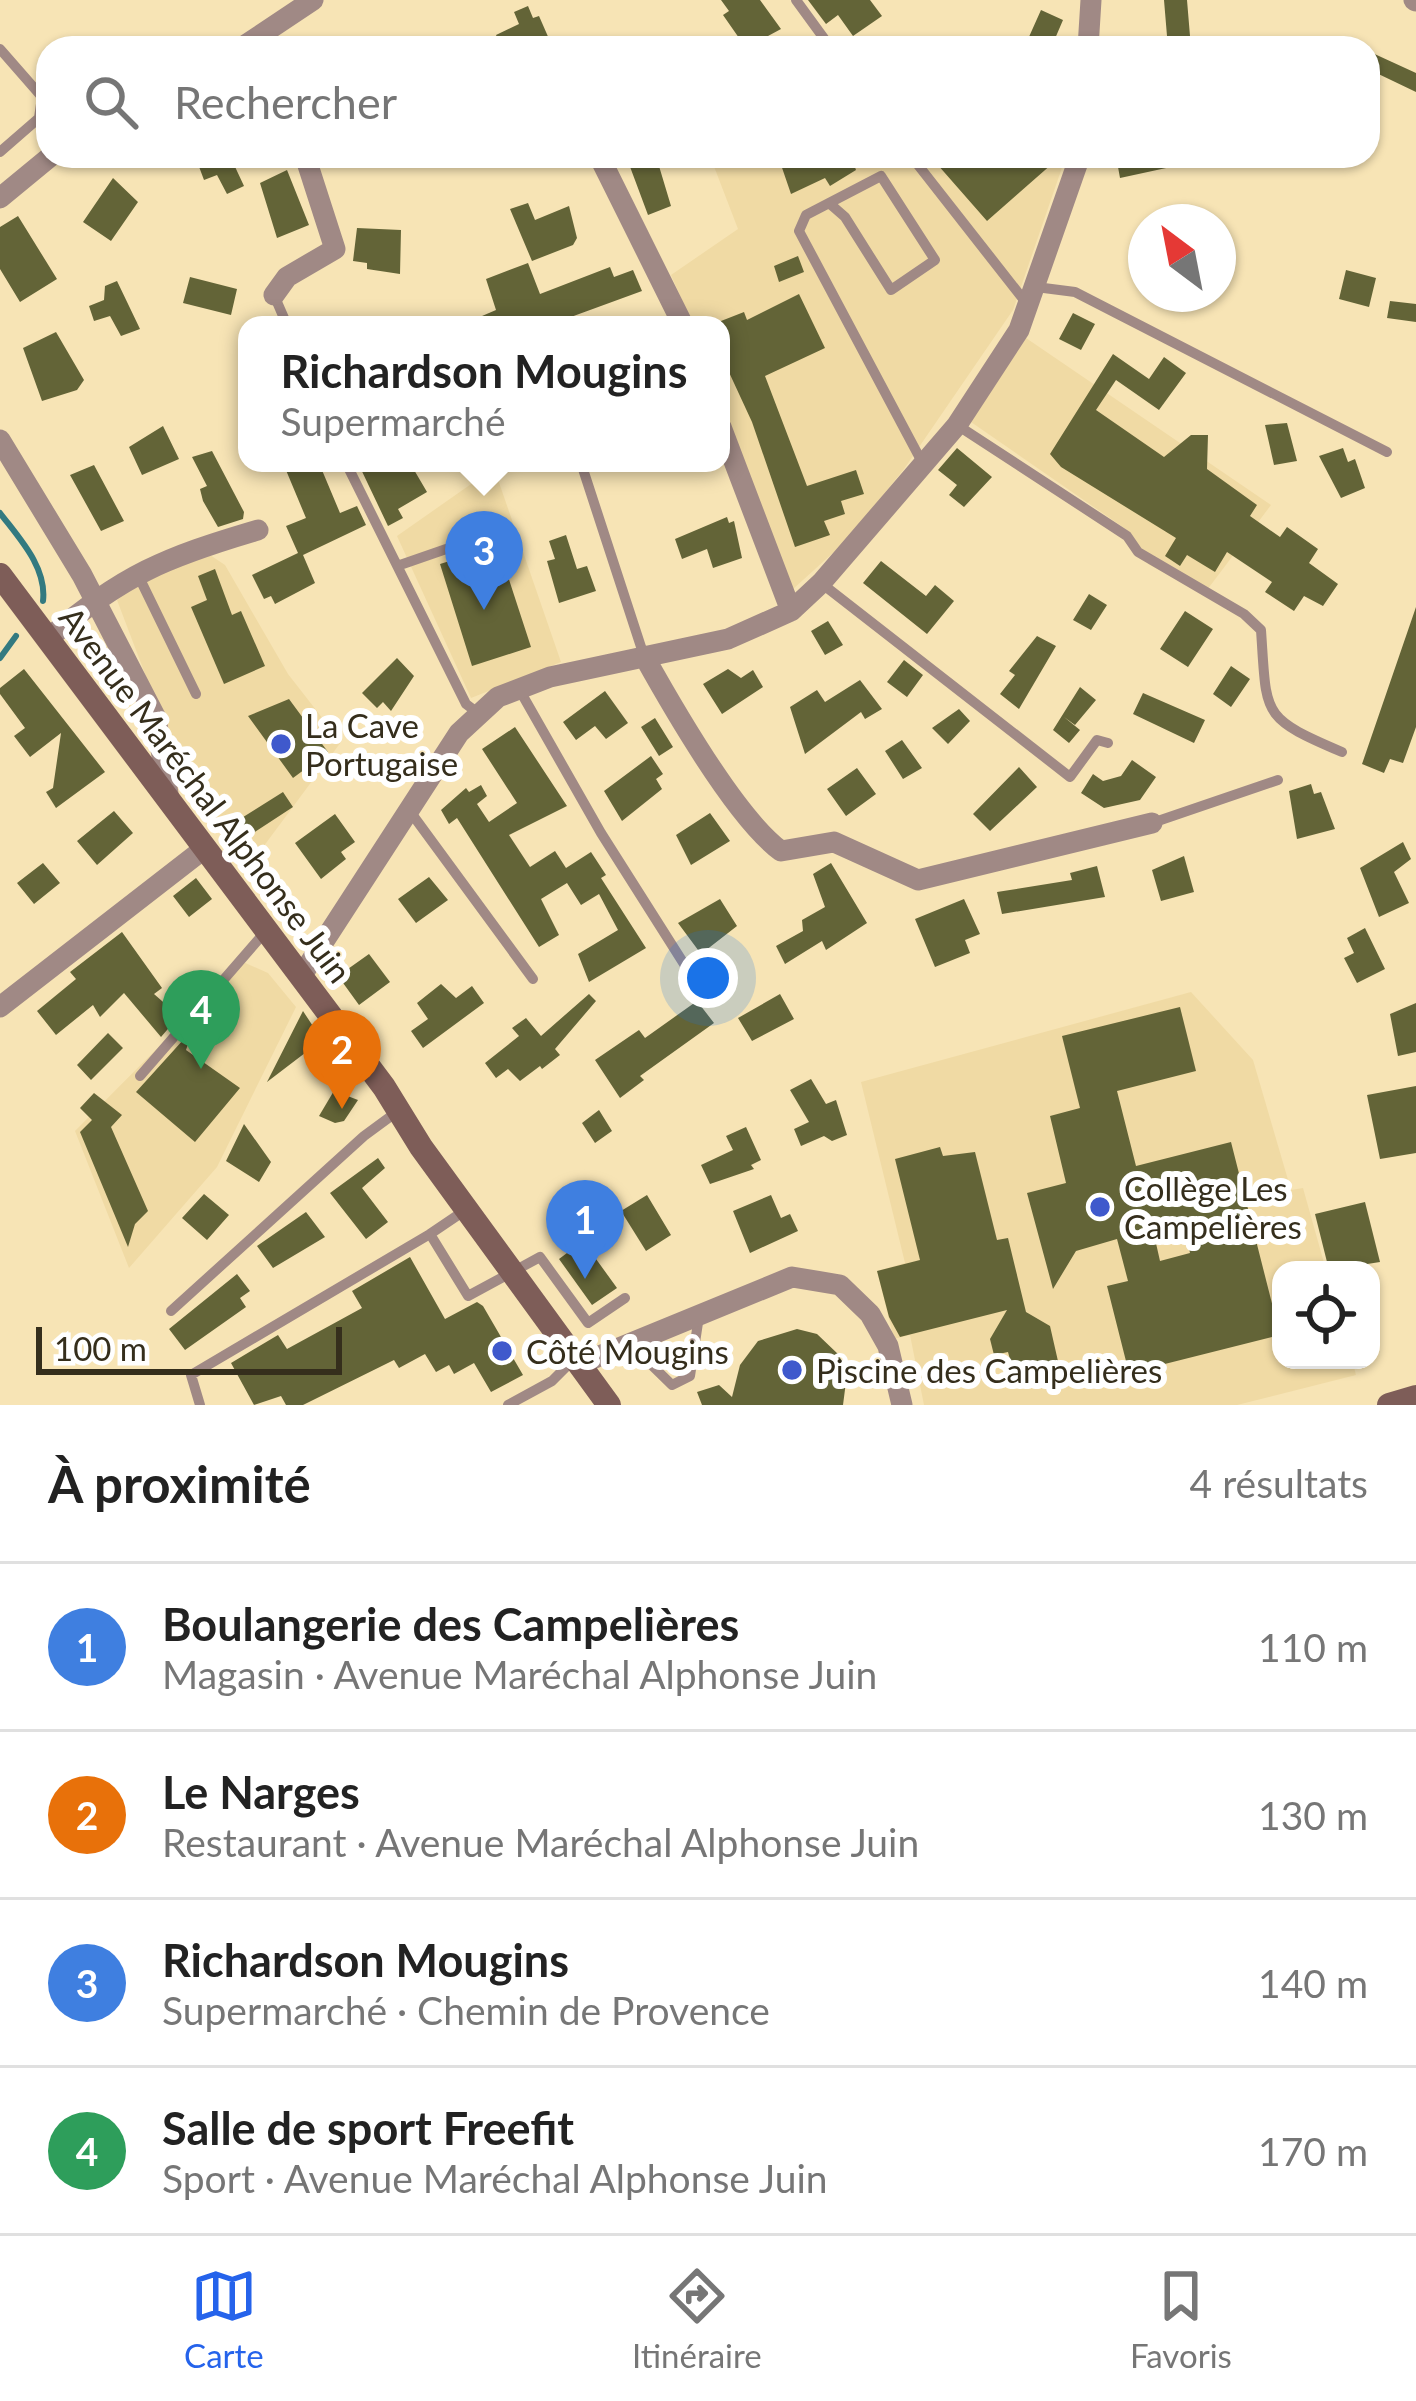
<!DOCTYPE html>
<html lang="fr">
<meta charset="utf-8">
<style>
:root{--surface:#fff;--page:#f6f6f6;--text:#222;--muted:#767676;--line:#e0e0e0;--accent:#2563eb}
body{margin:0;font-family:Lato,sans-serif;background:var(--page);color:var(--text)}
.controls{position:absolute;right:36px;bottom:36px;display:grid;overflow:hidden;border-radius:24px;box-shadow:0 3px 9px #0004}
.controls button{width:108px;height:108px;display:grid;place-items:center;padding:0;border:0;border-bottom:3px solid var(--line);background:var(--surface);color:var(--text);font:60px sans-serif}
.compass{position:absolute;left:1128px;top:204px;width:108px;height:108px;border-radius:50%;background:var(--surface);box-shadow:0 3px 9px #0004;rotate:328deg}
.scale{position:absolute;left:36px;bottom:30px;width:306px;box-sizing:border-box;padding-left:12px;border:6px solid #352e1c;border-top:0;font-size:33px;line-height:42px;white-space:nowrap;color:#352e1c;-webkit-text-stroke:9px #fff;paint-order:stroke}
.you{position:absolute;left:708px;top:978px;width:42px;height:42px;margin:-30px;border:9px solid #fff;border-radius:50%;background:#1a73e8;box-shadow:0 0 0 18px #1a73e833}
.badge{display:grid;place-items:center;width:78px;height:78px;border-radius:50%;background:var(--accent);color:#fff;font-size:39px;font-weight:700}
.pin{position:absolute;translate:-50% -99px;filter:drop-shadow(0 3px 6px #0008)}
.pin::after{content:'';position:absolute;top:63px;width:42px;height:36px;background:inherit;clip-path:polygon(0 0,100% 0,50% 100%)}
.popup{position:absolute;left:238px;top:316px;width:492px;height:156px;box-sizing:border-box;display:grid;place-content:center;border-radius:24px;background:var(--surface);filter:drop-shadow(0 3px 9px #0005);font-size:39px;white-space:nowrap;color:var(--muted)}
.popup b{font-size:45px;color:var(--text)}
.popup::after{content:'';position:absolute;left:50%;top:100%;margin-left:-24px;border:24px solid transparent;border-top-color:var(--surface)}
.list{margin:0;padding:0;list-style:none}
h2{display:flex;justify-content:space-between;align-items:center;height:156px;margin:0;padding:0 48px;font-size:51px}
h2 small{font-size:39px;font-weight:400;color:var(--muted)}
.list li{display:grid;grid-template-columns:78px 1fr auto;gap:36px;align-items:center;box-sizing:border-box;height:168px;padding:0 48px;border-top:3px solid var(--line)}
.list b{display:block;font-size:45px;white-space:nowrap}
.list p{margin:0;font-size:39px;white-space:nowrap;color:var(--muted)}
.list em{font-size:39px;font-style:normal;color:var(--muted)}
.icon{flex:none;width:66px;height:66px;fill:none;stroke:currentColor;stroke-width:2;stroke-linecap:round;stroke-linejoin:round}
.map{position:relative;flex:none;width:1416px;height:1405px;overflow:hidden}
.search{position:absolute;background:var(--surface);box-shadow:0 3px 9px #0004;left:36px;right:36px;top:36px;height:132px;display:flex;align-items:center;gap:30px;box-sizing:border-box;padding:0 42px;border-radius:36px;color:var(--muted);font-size:45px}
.sheet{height:828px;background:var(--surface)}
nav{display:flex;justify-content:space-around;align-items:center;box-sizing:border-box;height:168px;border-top:3px solid var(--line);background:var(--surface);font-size:33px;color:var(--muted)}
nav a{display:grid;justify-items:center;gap:6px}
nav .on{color:var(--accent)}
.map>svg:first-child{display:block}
.built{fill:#f0daa4}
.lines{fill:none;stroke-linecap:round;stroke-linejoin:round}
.stream{stroke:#337a80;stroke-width:6}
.building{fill:#636437;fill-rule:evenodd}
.lane{stroke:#a08985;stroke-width:10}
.street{stroke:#a08985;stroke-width:21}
.secondary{stroke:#7e5d58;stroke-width:24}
.poi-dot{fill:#3f59cc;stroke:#fff;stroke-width:4.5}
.labels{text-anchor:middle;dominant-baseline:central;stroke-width:12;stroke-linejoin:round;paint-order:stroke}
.poi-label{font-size:33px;fill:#352e1c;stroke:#fff;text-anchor:start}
.street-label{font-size:33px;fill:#352e1c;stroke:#fff}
</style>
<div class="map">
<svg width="1416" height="1405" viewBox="0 0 1416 1405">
<rect width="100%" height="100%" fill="#f7e4b5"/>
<!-- built -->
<path class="built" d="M710,156H1066L1013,310L904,469L846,541L792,590L721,400V325H693L671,275L738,229Z
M1026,338L1271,505L1204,594L1148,564L1130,532L971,422Z
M494,468L561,662L471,698L397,536Z
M204,551L225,565L288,674L341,742L252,862L186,782L117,600L161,569Z
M243,962L268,973L296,1007L217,1167L129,1268L75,1131Z
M1191,992L1253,1060L1291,1190L1303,1188L1326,1270H1281V1360H1352L1356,1375L1237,1405H924L910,1335L894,1339L877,1271L905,1263L861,1082Z"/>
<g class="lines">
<!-- stream -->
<path class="stream" d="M0,513C19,538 47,567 43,601
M0,658L16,636"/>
</g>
<!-- building -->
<path class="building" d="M721,0H760L781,29L746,48L723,15L729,11Z
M808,0H870L882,16L853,36L838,15L826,24Z
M1164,0H1187L1191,48H1168Z
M528,6L533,18L539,16L553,48H501L496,35L519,24L514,12Z
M1041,10L1063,20L1051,48H1024Z
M1368,51L1416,73V92L1368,69Z
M195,156H230L244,186L227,194L217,175L204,180Z
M626,156H656L671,206L648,215Z
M778,156H851L856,170L830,186L825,178L791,194Z
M930,156H1061L987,221Z
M1116,156H1179L1180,165L1120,178Z
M287,170L309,225L277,238L260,183Z
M113,178L138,202L111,241L83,222Z
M528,203L535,220L569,206L577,238L573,245L532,261L510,209Z
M18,216L57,279L20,302L0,269V227Z
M357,228L401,230L400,274L367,269V263L353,261Z
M798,256L804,272L779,282L774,266Z
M528,263L540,294L610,267L614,277L633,270L642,291L549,325H461L496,310L486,279Z
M1346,270L1376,278L1369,307L1339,299Z
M190,277L237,289L231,315L183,303Z
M117,281L140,329L121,336L110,316L94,321L89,306L104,300L105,286Z
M799,294L825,348L765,376L807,486L856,470L864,494L841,501L845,514L824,521L830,535L795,547L752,422L721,355V321L744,312L747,320Z
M1390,301L1416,304V322L1387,318Z
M1073,313L1095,324L1081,350L1059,339Z
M56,332L84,380L77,390L42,401L23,348Z
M1113,354L1149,379L1164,357L1186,373L1159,410L1116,380L1096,410L1164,457L1191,435H1208L1207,469L1257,505L1250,516L1280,537L1287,527L1318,549L1309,563L1338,584L1323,606L1304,596L1294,611L1265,592L1272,582L1227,552L1215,572L1187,555L1180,566L1165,556L1176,538L1061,467L1050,454Z
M1287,423L1297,461L1274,465L1265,425Z
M163,426L179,459L142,475L129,447Z
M957,448L992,477L964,507L949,495L957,485L938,470Z
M1343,448L1348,462L1355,459L1365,488L1341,498L1319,456Z
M212,451L244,512L243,519L218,527L203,501L200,489L207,486L192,457Z
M283,463H319L340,513L357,506L366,525L303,555L315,583L275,604L271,596L264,599L252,575L298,553L286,526L306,518Z
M358,463H410L427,492L398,509L403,518L388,526Z
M94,465L124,521L101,531L70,475Z
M727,517L729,523L734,521L742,558L713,568L707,549L682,559L675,539Z
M566,535L577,569L587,566L596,591L559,603L547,561L555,559L549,541Z
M498,546L531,647L472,666L440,564Z
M881,561L926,596L935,585L954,601L927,634L863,583Z
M215,569L232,615L241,611L265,666L224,684L191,607L207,600L198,576Z
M1089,594L1107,605L1091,630L1073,620Z
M1416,607V727L1403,763L1390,759L1384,773L1362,764Z
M1185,611L1213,629L1188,667L1160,649Z
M828,621L843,645L825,655L811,631Z
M1037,636L1056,646L1019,709L1000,694L1015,675L1009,671Z
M397,658L414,676L391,711L383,702L377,708L362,693Z
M904,660L923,675L907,697L887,682Z
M1231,666L1250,679L1231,707L1213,694Z
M24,669L105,772L56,808L46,792L53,788L61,733L30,757L14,736L25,728L0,694V688Z
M728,669L741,678L753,670L763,687L722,714L703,684Z
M860,680L882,709L865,719L861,712L805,754L790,707L817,690L825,702Z
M1080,687L1096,700L1075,725L1064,717L1080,730L1069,743L1053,730Z
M605,691L628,723L606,739L595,726L576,740L563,722Z
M1143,693L1205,720L1194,743L1133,714Z
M289,699L328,752L293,778L248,716Z
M959,709L970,721L948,744L932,728Z
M655,718L673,747L659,756L641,727Z
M515,727L567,806L509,835L530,867L555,851L566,868L591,852L606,875L601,878L646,948L589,982L578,954L618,930L599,894L581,905L567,883L541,899L559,935L539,947L457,818L449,824L441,810L466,788L469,792L481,785L487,796L477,804L489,822L517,803L482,749Z
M902,740L922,768L903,779L885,751Z
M651,756L663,774L656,779L662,789L622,821L604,791Z
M1132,760L1156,777L1140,800L1104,808L1081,793L1093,774L1103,781L1121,776Z
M1019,767L1037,787L990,831L973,814Z
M857,768L876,794L846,816L827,789Z
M1311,784L1314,794L1321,792L1335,829L1297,839L1289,791Z
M283,792L293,807L250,835L240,819Z
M114,811L133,833L97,865L77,841Z
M710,813L730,841L691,865L676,835Z
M335,814L355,842L341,852L346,859L321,879L295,843Z
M1403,842L1411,859L1394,872L1409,903L1379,917L1360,868Z
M1184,856L1194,892L1161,901L1152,870Z
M43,863L60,883L34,904L17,883Z
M831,863L867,923L826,950L822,941L785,964L776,946L803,931L802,920L825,907L813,874Z
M1097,866L1105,897L1002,914L997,892L1072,880L1070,873Z
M429,877L448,900L416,923L398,899Z
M196,878L212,899L189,917L173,896Z
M720,899L737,926L701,954L678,923Z
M964,899L980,934L965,940L970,953L935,967L915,919Z
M1365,928L1385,969L1357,983L1344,958L1354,953L1347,938Z
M122,932L162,988L154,994L179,1016L161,1037L124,993L100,1017L93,1005L56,1035L37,1011L76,979L70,972Z
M369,954L390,982L359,1005L338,976Z
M441,984L456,998L472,986L484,1003L423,1048L411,1031L428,1019L417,1003Z
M589,994L596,1001L555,1049L560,1055L542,1069L540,1066L520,1081L508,1069L496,1078L485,1063L519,1036L512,1028L526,1018L541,1036Z
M780,994L794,1019L752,1041L738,1018Z
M697,1001L714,1023L640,1076L644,1080L620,1098L595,1060L639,1030L645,1038Z
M1416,1003V1052L1398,1056L1390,1014Z
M1180,1007L1196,1071L1117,1091L1136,1166L1231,1142L1280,1335L1129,1373L1107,1286L1128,1281L1117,1239L1076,1251L1053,1289L1027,1193L1066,1183L1050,1116L1080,1108L1062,1036ZM1183,1223L1190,1253L1160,1261L1153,1230Z
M303,1011L322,1040L267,1082Z
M193,1029L186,1050L240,1088L195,1142L136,1092Z
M108,1033L123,1048L91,1080L77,1065Z
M811,1079L826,1104L836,1100L847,1135L832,1141L824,1136L801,1146L794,1129L809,1122L790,1090Z
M338,1084L345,1095L358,1100L344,1121L335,1123L319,1116Z
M1416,1086V1153L1380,1159L1367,1095Z
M94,1093L122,1115L111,1127L148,1211L135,1224L128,1247L80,1132L92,1120L80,1108Z
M599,1110L612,1131L595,1143L582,1123Z
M244,1124L271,1162L259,1182L226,1161Z
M746,1127L761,1160L751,1165L754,1169L710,1184L701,1165L733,1150L726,1136Z
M940,1147L943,1156L975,1152L997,1240L1008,1238L1026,1312L1050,1326L1060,1370L1031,1377L1027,1363L1012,1367L1008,1352L994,1355L990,1339L1007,1310L900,1337L889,1317L877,1271L920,1260L895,1159Z
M378,1158L385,1168L362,1188L388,1222L366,1239L330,1193Z
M204,1194L229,1215L207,1240L182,1218Z
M647,1195L671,1235L646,1251L621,1211Z
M771,1195L781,1218L790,1214L798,1231L750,1253L733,1211Z
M1365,1202L1380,1262L1329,1270L1315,1214Z
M306,1212L325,1237L273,1268L257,1246Z
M583,1241L617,1288L592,1305L559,1259Z
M410,1257L445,1319L477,1302L483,1306L523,1375L491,1392L474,1363L454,1374L449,1365L436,1372L425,1354L399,1368L394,1360L303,1405H286L281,1396L254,1405L231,1363L278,1335L287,1349L362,1308L352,1291Z
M237,1274L250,1291L240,1298L246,1307L185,1350L169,1329Z
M797,1329L817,1334L839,1355L847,1374L843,1405H702L697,1392L719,1385L732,1397L740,1365L758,1341Z"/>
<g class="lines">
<!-- lane -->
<path class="lane" d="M796,0L831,48
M0,49L42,97L39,118L0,152
M911,156L1027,304
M829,203L845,217L891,290L935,260L881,176L806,215L799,231L922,462
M1036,287L1075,292L1387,452
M274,295L287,325
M957,425L1127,536L1138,552L1244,614L1261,630C1267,716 1260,717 1342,752
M346,463L466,704L478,713
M581,463L644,656
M400,565L475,539
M137,573L196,694
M821,583L1070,777L1097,740L1108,743
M519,689L601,833L691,975
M409,810L533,979
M1152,823L1278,780
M140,1076L265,932
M464,1211L430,1234L468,1296L540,1257L588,1323L625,1298
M171,1311L364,1136L398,1111
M629,1343L672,1385L690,1376L699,1316
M200,1405L191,1375L430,1234
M508,1405L552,1381L574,1359"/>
<!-- street -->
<path class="street" d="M1414,0L1416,1
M241,48L313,0
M1088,48L1091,0
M599,156L683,325
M0,198L51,156
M274,295L287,277L335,249L305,156
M721,427L791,611
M0,440L82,575L156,718L169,800
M49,638C122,575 166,557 258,530
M644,656C673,708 736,818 781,851L834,842L918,880L1152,823
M302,975L459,733L498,697L550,677L728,639L791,611L821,583L957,425L1019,330L1080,156
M0,1007L205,848
M580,1364L792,1277L840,1285L870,1314L888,1346L902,1405"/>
<!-- secondary -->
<path class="secondary" d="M0,575L384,1087L421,1147L609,1405
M1389,1405L1416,1397"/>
</g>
<!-- markers -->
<g class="poi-dot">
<circle cx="281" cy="744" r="12"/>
<circle cx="1100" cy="1207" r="12"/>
<circle cx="502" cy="1351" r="12"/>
<circle cx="792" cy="1370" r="12"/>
</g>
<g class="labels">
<!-- poi labels -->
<g class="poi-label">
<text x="305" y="725">La Cave<tspan x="305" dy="38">Portugaise</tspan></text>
<text x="1124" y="1188">Collège Les<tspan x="1124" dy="38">Campelières</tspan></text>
<text x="526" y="1351">Côté Mougins</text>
<text x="816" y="1370">Piscine des Campelières</text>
</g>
<!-- street labels -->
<g class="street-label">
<text transform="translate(206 794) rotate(53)">Avenue Maréchal Alphonse Juin</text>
</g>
</g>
</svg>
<div class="controls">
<button><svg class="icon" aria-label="locate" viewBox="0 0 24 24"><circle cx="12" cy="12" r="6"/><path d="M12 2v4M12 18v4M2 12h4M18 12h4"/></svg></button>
</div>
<svg class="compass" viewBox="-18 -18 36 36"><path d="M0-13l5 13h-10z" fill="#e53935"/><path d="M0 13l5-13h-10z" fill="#767676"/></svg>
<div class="scale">100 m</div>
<div class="you"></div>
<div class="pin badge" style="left:585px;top:1279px;background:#3f7fe0">1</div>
<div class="pin badge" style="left:342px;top:1109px;background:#e8710a">2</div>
<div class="pin badge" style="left:484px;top:610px;background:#3f7fe0">3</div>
<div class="popup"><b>Richardson Mougins</b>Supermarché</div>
<div class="pin badge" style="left:201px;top:1069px;background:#2e9e5b">4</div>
<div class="search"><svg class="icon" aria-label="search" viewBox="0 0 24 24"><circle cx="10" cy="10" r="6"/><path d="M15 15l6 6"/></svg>Rechercher</div>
</div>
<section class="sheet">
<h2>À proximité<small>4 résultats</small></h2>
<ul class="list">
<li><span class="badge" style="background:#3f7fe0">1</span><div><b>Boulangerie des Campelières</b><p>Magasin · Avenue Maréchal Alphonse Juin</p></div><em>110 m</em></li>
<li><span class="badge" style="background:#e8710a">2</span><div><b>Le Narges</b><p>Restaurant · Avenue Maréchal Alphonse Juin</p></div><em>130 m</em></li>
<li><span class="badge" style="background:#3f7fe0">3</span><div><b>Richardson Mougins</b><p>Supermarché · Chemin de Provence</p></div><em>140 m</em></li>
<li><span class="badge" style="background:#2e9e5b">4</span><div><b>Salle de sport Freefit</b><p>Sport · Avenue Maréchal Alphonse Juin</p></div><em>170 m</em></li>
</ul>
</section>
<nav>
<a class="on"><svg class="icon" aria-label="map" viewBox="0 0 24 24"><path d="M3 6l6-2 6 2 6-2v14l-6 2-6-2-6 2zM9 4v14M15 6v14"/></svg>Carte</a>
<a><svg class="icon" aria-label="directions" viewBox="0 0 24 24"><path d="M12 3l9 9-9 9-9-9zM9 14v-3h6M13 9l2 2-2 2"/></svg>Itinéraire</a>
<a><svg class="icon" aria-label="saved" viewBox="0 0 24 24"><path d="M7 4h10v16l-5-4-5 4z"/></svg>Favoris</a>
</nav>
